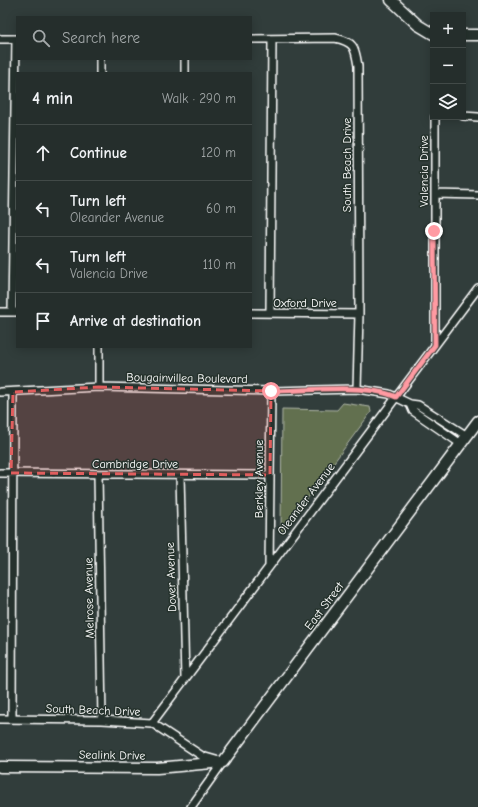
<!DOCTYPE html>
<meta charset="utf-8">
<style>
:root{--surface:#252e2c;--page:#2d3634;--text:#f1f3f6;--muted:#a3a8a9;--line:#424a48}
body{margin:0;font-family:"Comic Neue",sans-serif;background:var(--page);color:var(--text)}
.controls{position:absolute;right:12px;top:12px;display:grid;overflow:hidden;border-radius:0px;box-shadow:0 2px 10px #0003}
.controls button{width:36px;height:36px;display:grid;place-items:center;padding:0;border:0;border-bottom:1px solid var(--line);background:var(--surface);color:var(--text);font:20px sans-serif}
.stop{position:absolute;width:12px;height:12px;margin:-9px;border:3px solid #ff9aa2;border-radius:50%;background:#fff}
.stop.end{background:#ff9aa2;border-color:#fff;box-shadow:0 1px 4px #0008}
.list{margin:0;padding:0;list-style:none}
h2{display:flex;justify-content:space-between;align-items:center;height:52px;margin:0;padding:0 16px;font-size:17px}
h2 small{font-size:13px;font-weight:400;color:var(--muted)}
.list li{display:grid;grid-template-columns:26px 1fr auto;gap:12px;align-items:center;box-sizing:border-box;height:56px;padding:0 16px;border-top:1px solid var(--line)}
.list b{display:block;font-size:15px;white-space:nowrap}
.list p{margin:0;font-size:13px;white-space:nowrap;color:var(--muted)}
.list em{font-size:13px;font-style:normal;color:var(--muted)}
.icon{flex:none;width:22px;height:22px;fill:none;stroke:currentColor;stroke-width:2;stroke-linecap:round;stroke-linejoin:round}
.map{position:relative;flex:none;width:478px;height:807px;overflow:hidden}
.search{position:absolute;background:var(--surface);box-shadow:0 2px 10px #0003;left:16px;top:16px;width:236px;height:44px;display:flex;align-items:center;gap:10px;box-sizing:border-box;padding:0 14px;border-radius:0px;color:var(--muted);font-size:15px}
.panel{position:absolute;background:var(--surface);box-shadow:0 2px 10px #0003;left:16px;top:72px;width:236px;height:276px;border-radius:0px}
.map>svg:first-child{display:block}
.green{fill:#626f50;stroke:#b0b7a8}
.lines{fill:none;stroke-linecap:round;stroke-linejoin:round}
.street-casing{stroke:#fff;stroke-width:10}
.secondary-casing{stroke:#fff;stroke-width:13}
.street{stroke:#26332d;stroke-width:7}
.secondary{stroke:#26332d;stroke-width:10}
.route{stroke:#ff9aa2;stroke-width:5}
.marked{fill:#e05e5e;fill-opacity:0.2;stroke:#e05e5e;stroke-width:3;stroke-dasharray:8 5;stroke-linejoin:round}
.labels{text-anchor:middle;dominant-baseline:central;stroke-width:3;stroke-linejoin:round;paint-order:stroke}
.street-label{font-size:12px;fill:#fff;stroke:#26332d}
</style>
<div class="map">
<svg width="478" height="807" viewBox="0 0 478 807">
<rect width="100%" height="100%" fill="#313d3b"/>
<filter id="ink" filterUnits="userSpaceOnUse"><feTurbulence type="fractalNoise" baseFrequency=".025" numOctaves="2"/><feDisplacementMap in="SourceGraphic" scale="8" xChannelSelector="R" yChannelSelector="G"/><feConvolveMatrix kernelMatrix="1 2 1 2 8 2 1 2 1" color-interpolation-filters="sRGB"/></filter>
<g filter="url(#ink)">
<!-- green -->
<path class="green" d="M343,403L370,407L371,412L284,530L281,532L282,409L337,410Z"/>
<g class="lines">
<defs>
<path id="street" d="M0,39H17
M251,39L335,38C355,42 355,48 358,66L359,314L357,389
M185,59V73
M100,73V59
M463,116L478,117
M435,117V345
M435,194L478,195
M0,312H17
M12,312L16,39
M251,313L359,314
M270,313L272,39
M99,347V387
M0,392L99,387L271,391L357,389L389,394L410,404L418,405L467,436
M410,404L413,411L461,444
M0,473L270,475
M98,475L102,720
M180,475L185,679
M269,567L271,391
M0,719L102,720L152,723L202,756L223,762L191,807
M12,719L13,392
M152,723L478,288"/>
<path id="secondary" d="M391,0L418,25L433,34
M463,35H478
M0,767L157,768L223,762L478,421"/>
</defs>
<!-- street casing -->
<use href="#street" class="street-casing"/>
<!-- secondary casing -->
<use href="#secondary" class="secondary-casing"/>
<!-- street -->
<use href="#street" class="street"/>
<!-- secondary -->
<use href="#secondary" class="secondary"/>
</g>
</g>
<g class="lines" filter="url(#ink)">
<!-- route -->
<path class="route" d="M271,391C306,391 366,383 396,397L435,345L434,231"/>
</g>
<!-- marked area -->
<path class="marked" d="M99,387L271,391L270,475L11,473L13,392Z"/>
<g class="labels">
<!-- street labels -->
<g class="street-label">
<text transform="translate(347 165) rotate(-90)">South Beach Drive</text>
<text transform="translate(424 171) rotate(-90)">Valencia Drive</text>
<text x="305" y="303">Oxford Drive</text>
<text transform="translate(187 378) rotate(1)">Bougainvillea Boulevard</text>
<text x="135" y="464">Cambridge Drive</text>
<text transform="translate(259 479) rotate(-90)">Berkley Avenue</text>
<text transform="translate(306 499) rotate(-53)">Oleander Avenue</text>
<text transform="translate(171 577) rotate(-92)">Dover Avenue</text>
<text transform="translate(89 598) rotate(-91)">Melrose Avenue</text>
<text transform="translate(324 606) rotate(-53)">East Street</text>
<text transform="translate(93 710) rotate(2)">South Beach Drive</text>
<text transform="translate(112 755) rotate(1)">Sealink Drive</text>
</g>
</g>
</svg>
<div class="controls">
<button>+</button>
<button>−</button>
<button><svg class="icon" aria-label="layers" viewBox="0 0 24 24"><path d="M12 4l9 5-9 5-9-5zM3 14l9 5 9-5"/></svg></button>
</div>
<div class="stop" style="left:271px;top:391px"></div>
<div class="stop end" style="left:434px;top:231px"></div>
<div class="search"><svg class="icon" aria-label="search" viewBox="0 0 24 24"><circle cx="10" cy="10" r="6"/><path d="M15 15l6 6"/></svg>Search here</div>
<section class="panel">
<h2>4 min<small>Walk · 290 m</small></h2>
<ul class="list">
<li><svg class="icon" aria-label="ahead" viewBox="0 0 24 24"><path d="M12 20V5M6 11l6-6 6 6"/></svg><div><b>Continue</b></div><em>120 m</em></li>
<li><svg class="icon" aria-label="left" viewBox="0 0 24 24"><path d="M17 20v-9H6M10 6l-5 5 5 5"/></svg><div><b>Turn left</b><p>Oleander Avenue</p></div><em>60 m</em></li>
<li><svg class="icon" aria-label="left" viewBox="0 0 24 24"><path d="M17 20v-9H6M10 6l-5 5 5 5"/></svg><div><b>Turn left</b><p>Valencia Drive</p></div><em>110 m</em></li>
<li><svg class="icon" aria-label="arrive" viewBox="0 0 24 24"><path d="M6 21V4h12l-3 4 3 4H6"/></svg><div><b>Arrive at destination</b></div></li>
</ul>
</section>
</div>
